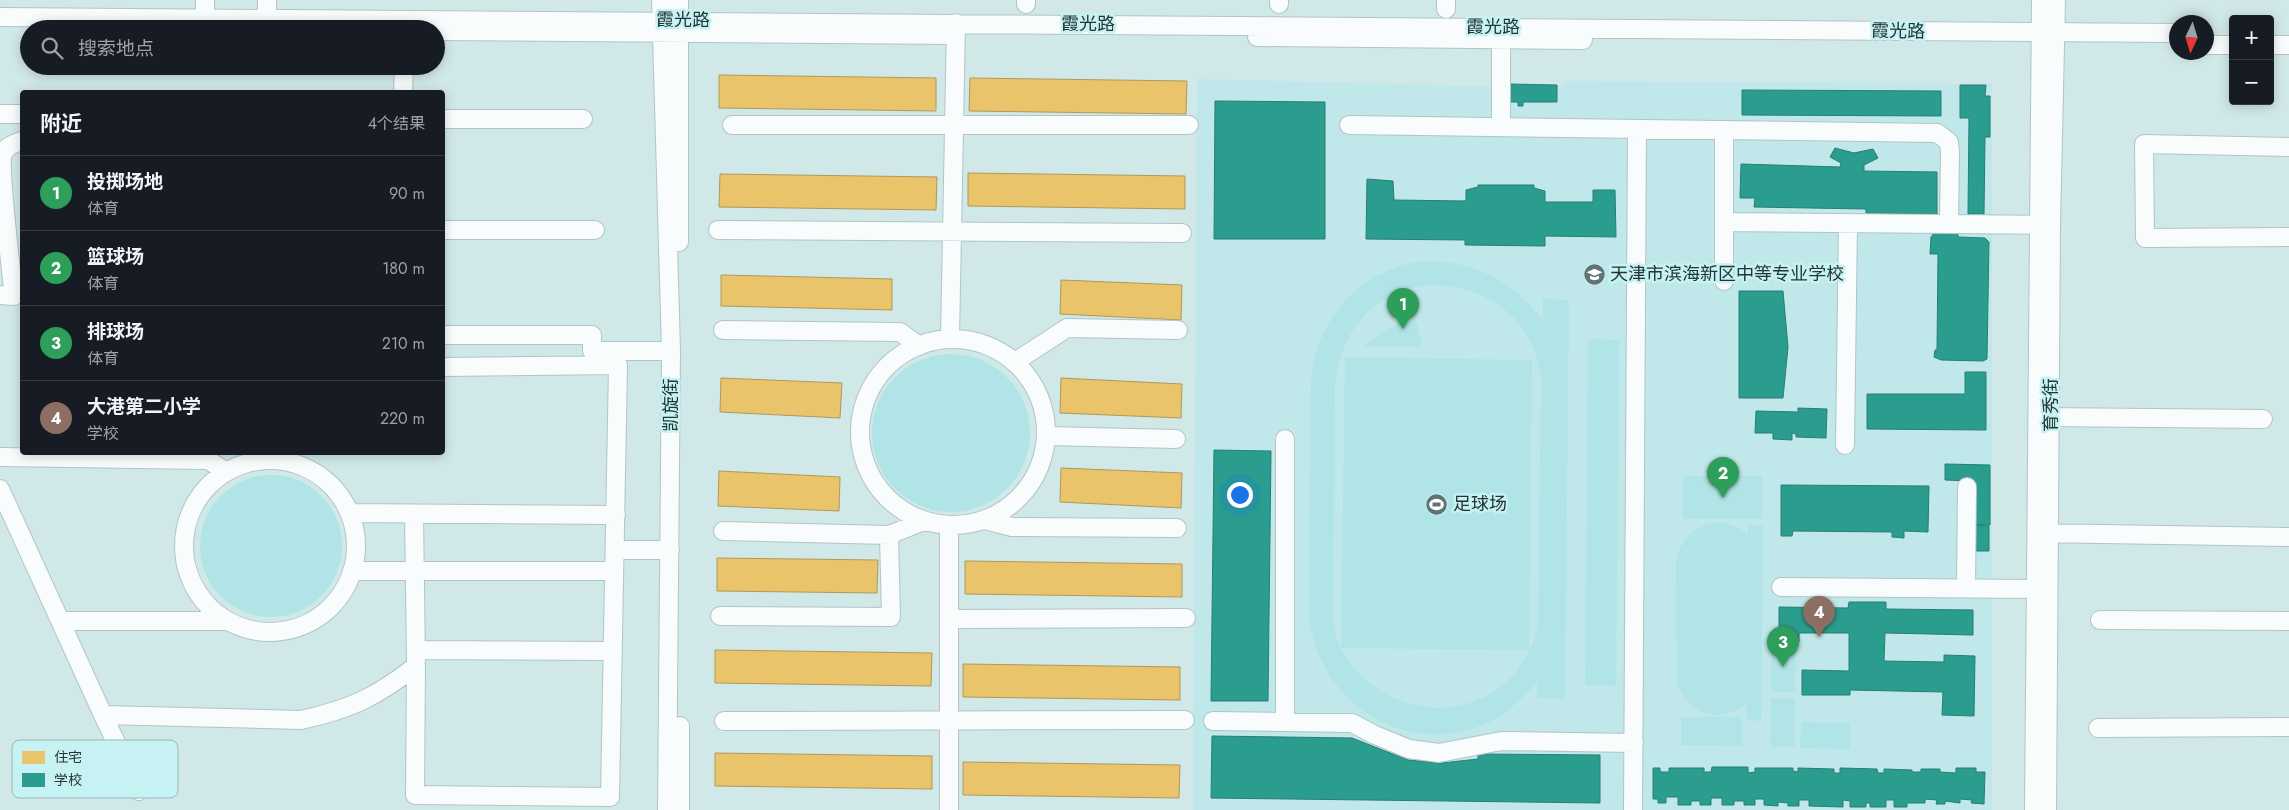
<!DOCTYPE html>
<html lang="zh">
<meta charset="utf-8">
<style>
:root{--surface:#171b24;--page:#20242c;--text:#f1f3f6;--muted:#9ea1a6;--line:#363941;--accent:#0f766e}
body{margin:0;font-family:Jost,"Noto Sans SC",sans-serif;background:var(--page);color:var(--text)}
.controls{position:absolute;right:15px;top:15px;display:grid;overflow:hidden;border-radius:5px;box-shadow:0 2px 12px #0003}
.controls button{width:45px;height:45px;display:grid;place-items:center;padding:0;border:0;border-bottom:1px solid var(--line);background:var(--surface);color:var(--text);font:25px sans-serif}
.compass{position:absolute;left:2169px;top:15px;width:45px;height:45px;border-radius:50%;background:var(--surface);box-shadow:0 2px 12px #0003;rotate:184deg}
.you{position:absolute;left:1239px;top:494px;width:18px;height:18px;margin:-12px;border:4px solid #fff;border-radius:50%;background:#1a73e8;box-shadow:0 0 0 8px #1a73e833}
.badge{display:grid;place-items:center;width:32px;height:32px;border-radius:50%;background:var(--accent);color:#fff;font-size:16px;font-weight:700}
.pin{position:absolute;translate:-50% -41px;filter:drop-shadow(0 1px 2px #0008)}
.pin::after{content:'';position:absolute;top:26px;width:18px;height:15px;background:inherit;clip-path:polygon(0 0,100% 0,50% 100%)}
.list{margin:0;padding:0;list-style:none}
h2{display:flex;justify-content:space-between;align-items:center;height:65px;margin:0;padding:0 20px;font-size:21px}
h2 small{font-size:16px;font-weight:400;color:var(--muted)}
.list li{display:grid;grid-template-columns:32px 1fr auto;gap:15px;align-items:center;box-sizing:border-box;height:75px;padding:0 20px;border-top:1px solid var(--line)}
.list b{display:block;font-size:19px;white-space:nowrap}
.list p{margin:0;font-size:16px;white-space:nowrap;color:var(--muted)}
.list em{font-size:16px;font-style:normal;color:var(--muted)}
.icon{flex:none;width:28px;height:28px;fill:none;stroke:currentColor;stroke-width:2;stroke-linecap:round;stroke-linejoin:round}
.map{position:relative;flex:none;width:2289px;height:810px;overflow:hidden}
.search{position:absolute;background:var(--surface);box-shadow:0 2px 12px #0003;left:20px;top:20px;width:425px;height:55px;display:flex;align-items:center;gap:12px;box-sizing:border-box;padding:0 18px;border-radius:28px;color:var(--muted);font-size:19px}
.panel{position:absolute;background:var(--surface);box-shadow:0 2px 12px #0003;left:20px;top:90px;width:425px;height:365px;border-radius:5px}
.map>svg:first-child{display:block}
.built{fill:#c0e7e9}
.green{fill:#b1e4e6;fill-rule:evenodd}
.homes{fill:#e9c46a;stroke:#ae995a}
.schools{fill:#2a9d8f;stroke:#287e74}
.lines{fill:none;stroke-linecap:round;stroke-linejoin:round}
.minor-casing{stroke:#b2c4c5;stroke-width:20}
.minor{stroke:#f8fcfc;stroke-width:18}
.labels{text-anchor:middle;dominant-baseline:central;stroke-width:5;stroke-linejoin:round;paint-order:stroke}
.street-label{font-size:18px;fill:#243536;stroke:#c7f2f3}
.poi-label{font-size:18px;fill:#243536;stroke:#c7f2f3;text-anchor:start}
.key{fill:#c7f2f3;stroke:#96b9ba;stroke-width:1}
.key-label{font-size:14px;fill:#243536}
</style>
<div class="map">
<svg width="2289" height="810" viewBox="0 0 2289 810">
<rect width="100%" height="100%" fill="#d1e8e9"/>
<!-- built -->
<path class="built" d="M1197,79L1557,88L1567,81L1992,84V810H1193Z"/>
<!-- green -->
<path class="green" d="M1422,261C1473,260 1513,280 1543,321V299L1569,300L1565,699L1538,698L1537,683C1520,700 1504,717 1480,726C1400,756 1318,700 1309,616L1311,385C1314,321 1358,271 1422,261ZM1427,285C1487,284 1537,320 1541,382L1538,621C1525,706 1428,735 1365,679C1347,663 1335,644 1333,620L1335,384C1341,330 1373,293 1427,285Z
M1411,314L1418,326L1422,347L1363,346Z
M1588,339L1619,340L1616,686L1585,685Z
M872 433a79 79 0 1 1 158 0a79 79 0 1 1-158 0Z
M1345,357L1532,360L1529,650L1341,648Z
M200 546a71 71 0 1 1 142 0a71 71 0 1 1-142 0Z
M1683,476H1762V519H1683Z
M1723,522L1737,527L1748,535V525H1763L1761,721L1747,720L1746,704C1718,725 1689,715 1677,682L1676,563C1679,538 1699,522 1723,522Z
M1771,643H1796L1795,692H1771Z
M1771,698H1795L1794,747H1770Z
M1681,717H1742V746L1681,745Z
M1801,722L1850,723V749L1800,748Z"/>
<!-- homes -->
<path class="homes" d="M719,75L936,78V111L719,108Z
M970,78L1187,81L1186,114L969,111Z
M968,173L1185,176V209L968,206Z
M720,174L937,177L936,210L719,207Z
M721,275L892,279V310L721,306Z
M1061,280L1182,285L1181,320L1060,314Z
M721,378L842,383L840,418L720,412Z
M1061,378L1182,384L1181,418L1060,413Z
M1061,468L1182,473L1181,508L1060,502Z
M719,471L840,477L839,511L718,506Z
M717,558L878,560L877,593L717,591Z
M965,561L1182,564V597L965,594Z
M715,650L932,653L931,686L715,683Z
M963,664L1180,667V700L963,697Z
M715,753L932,756V789L715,786Z
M963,762L1180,765L1179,798L963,795Z"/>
<!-- schools -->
<path class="schools" d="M1510,84L1557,85V102H1523V106H1518V102H1510Z
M1960,85H1986L1985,96H1990V137H1985L1984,214H1968L1969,118H1960Z
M1742,90L1941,91V116L1742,115Z
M1215,101L1325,102V239H1214Z
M1835,148L1854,153L1873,149L1878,158L1864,165V171L1937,172V214L1866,213V209L1754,207L1755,198H1740L1741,164L1840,167L1841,163L1830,157Z
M1367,179L1393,181L1394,200L1466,201V190L1478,187V185H1534V188L1545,191V202H1593V190H1615L1616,237L1545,236V246L1465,245V240L1366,239Z
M1958,229V237L1985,238L1989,242L1987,359L1983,361L1941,360L1934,357L1935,350H1937L1938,254H1930L1931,237L1935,232Z
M1739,291H1783L1788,347L1783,398H1739Z
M1965,372H1986V430L1867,429V394H1965Z
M1798,408L1827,409L1826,438L1796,437V434L1792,433V440L1773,439V433H1755L1756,411L1798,412Z
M1214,450L1271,451L1268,701H1211Z
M1945,464L1990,465V525H1970L1971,481L1945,480Z
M1781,485L1929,486L1928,532L1904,531V538L1892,537V532L1793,531L1792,536H1781Z
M1973,525L1989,526V551H1972Z
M1849,602H1886V609L1973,610V635L1885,633L1884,661L1944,662V655L1975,656L1974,716L1942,715L1943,692L1850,690V695H1802V670L1849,671V633H1799V642L1779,641V607L1848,608Z
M1212,736L1352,738L1408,760L1442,763L1478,759V754L1600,755V803L1211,798Z
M1712,767H1748V773L1755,772V768H1793V771L1798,772V768L1834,769V773H1840V768L1877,769L1878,773H1884V769L1912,770V772H1921V769H1940V772L1956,773V768H1976V772H1985L1984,804L1971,803L1972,800L1960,799V803L1945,801V804H1936L1937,800L1925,799V803H1907V807H1894V800H1886V807H1870V803H1866V807H1850V801L1843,800V807L1809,806V800H1799V806H1788V803L1778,802V806L1764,805V799H1755V805H1744V801H1734V805H1722V798H1711V805H1700V801H1691V805H1678V797H1666V803H1658V799H1653V768H1660V772H1669V768H1704V772H1711Z"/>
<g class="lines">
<defs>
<path id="minor" d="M205,0V28
M661,0L671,351L667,810
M679,0V242
M1026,0V4
M1279,0V4
M1446,0V9
M0,17L2176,33
M1501,28V127
M267,29V0
M436,31L956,35
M1257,37L1583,40
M2206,45H2233
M2270,45H2289
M403,92L404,66
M0,114H22
M442,119H583
M732,125H1189
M1349,125L1937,133L1949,142L1950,151L1949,224
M2289,147L2144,144L2145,238L2289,237
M1724,222L2051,225
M442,230H595
M718,230L1182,233
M1724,281V130
M0,295L14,296C11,271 0,174 2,156C6,146 13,144 22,141
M723,330L900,332L919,346
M442,335H592V351H671
M860 432a93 93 0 1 1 186 0a93 93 0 1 1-186 0Z
M950,339L956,23
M1015,362L1067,328L1178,330
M2041,417L2263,419
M1046,436L1176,439
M1845,445L1848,223
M0,457L208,460L225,471
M184 546a86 86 0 1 1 172 0a86 86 0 1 1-172 0Z
M0,489L103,715L301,720C351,709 376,697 416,666L415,795L610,797L618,365L442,367
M350,513L616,515
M414,514L416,661
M985,520L1012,527L1177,528
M949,525V810
M723,531L889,535L924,521
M2039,533L2289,537
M615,550H670
M352,571H614
M1781,587L2047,589
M1966,588L1967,487
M720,616L891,617L889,535
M949,619L1186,618
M2100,620L2289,621
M60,621H227
M416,650L613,651
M103,715L139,791
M724,721L1185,720
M1213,721L1352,723L1375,735L1409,749L1439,753L1501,741L1634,743
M1285,721V439
M680,726V810
M2098,728L2289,727
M1633,810L1637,129
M2034,810L2041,0
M2047,810L2051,225L2056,0"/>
</defs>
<!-- minor casing -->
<use href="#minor" class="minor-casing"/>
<!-- minor -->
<use href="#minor" class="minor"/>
</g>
<!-- icons -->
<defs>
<symbol id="school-disc" viewBox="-11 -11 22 22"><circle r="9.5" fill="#617475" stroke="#c7f2f3"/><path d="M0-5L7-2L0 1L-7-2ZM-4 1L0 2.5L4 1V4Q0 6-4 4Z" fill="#fff"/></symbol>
<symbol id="stadium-disc" viewBox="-11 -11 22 22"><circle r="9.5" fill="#617475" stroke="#c7f2f3"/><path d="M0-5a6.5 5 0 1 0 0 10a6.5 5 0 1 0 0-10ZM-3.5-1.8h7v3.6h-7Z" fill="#fff"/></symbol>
</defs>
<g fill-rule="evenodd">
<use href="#school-disc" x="1582" y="262" width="25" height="25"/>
<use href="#stadium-disc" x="1424" y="492" width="25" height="25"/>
</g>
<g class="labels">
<!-- street labels -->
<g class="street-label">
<text x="683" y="20">霞光路</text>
<text x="1088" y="24">霞光路</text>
<text x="1493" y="27">霞光路</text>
<text transform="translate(1898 31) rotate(1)">霞光路</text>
<text transform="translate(671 405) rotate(-90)">凯旋街</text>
<text transform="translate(2051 405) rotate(-90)">育秀街</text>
</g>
<!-- poi labels -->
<g class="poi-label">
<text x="1610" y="274">天津市滨海新区中等专业学校</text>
<text x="1453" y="504">足球场</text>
</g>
</g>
<!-- legend -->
<rect x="12" y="740" width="166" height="58" rx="8" class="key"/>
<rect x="22" y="751" width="23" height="13" fill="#e9c46a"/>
<rect x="22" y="773" width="23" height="14" fill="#2a9d8f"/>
<g class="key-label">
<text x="54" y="762">住宅</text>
<text x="54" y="785">学校</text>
</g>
</svg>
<div class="controls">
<button>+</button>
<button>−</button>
</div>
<svg class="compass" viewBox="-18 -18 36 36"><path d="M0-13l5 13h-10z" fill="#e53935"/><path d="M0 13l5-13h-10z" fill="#9ea1a6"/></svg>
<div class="you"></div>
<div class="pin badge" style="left:1403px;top:329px;background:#2e9e5b">1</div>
<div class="pin badge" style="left:1723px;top:498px;background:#2e9e5b">2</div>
<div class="pin badge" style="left:1783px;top:667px;background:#2e9e5b">3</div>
<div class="pin badge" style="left:1819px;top:637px;background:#8d6e63">4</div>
<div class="search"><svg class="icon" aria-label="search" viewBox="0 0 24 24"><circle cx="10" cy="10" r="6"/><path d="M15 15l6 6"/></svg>搜索地点</div>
<section class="panel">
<h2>附近<small>4个结果</small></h2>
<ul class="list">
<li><span class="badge" style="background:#2e9e5b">1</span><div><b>投掷场地</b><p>体育</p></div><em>90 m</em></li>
<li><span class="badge" style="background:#2e9e5b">2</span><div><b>篮球场</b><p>体育</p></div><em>180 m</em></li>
<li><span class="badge" style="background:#2e9e5b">3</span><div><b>排球场</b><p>体育</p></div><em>210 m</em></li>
<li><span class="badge" style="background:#8d6e63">4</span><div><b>大港第二小学</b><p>学校</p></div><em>220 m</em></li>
</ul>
</section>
</div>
